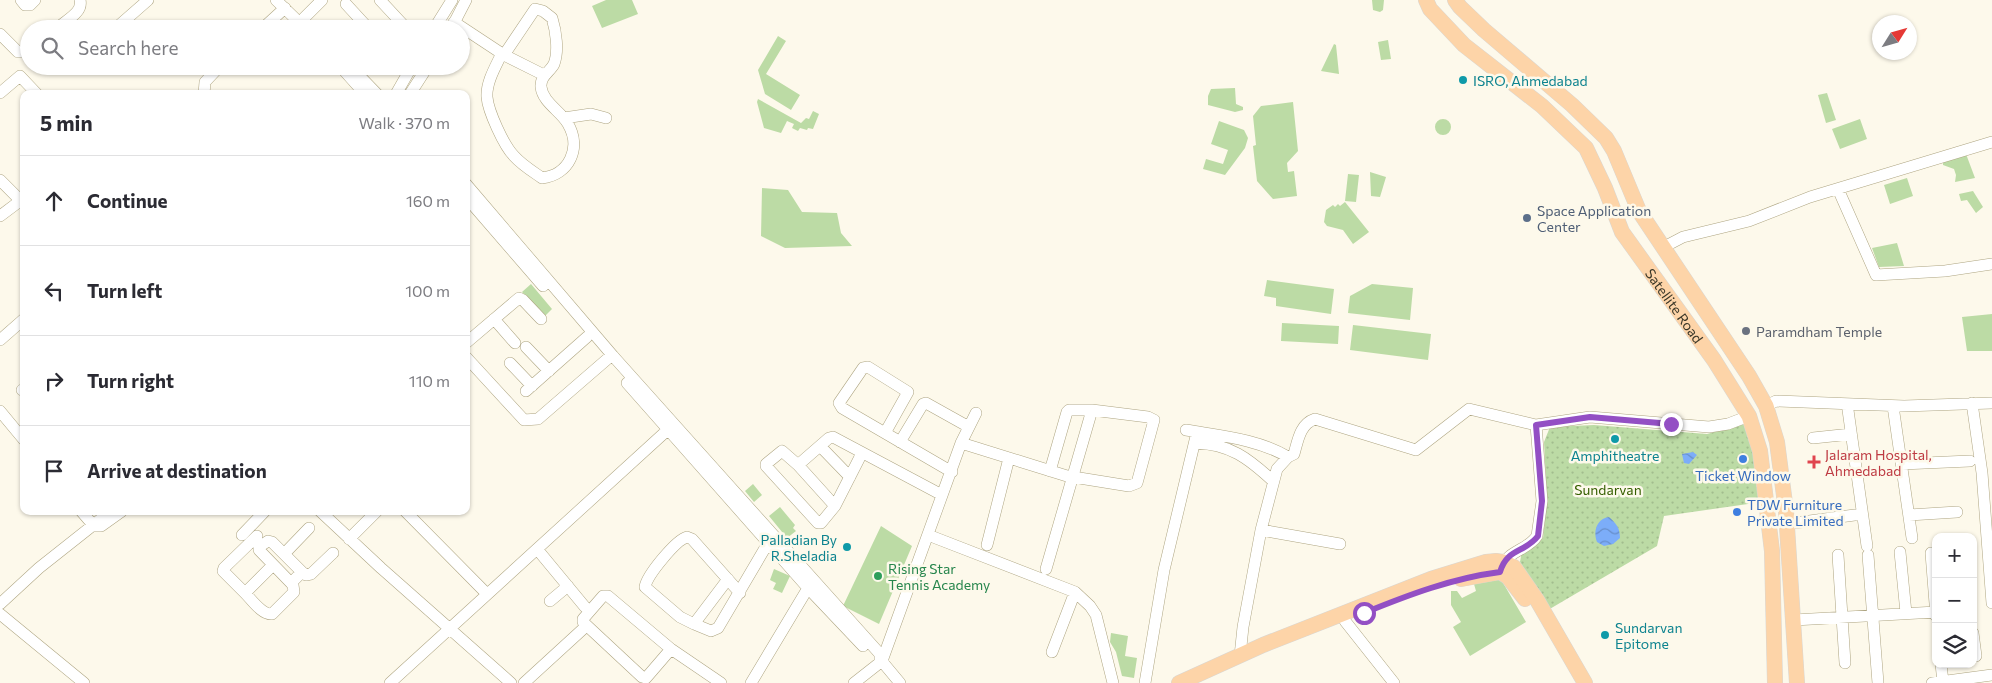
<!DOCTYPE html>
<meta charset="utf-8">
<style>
:root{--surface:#fff;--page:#f2f2f3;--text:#2b2b33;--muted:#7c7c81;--line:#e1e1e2}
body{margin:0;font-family:Commissioner,sans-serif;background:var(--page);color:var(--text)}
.controls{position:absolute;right:15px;bottom:15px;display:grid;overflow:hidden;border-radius:10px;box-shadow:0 1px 4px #0004}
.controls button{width:45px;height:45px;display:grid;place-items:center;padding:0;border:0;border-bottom:1px solid var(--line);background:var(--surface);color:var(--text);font:25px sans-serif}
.compass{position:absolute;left:1872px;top:15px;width:45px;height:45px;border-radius:50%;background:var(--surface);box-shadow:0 1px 4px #0004;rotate:53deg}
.stop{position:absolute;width:15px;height:15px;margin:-11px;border:4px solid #934fc4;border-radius:50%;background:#fff}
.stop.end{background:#934fc4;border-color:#fff;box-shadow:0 1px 5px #0008}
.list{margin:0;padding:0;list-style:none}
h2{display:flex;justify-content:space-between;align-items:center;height:65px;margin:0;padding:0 20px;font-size:21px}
h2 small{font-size:16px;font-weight:400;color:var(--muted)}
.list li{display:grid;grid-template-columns:32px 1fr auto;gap:15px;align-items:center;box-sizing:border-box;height:90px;padding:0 20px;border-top:1px solid var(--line)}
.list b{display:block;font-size:19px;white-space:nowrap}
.list em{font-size:16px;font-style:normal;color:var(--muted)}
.icon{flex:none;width:28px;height:28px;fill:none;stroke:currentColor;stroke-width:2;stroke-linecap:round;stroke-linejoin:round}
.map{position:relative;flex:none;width:1992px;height:683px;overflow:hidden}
.search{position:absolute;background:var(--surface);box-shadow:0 1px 4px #0004;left:20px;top:20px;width:450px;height:55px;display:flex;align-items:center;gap:12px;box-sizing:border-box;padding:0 18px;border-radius:28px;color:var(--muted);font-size:19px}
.panel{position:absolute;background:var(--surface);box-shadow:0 1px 4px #0004;left:20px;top:90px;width:450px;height:425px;border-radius:10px}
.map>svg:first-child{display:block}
.grass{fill:#bcdba5}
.park{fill:url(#park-dots)}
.water{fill:url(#water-waves)}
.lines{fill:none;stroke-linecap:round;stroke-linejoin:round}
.minor-casing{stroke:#aea582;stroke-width:12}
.major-casing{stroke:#d8d7d4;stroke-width:16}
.minor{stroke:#fff;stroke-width:11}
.major{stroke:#fdd4a8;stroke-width:15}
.route{stroke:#934fc4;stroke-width:6}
.culture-dot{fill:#0f9aa8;stroke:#fdf9eb;stroke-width:2}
.service-dot{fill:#5c6f8a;stroke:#fdf9eb;stroke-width:2}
.worship-dot{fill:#6b7280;stroke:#fdf9eb;stroke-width:2}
.shop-dot{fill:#3f7fe0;stroke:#fdf9eb;stroke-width:2}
.health-dot{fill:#e0444e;stroke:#fdf9eb;stroke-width:2}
.leisure-dot{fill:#2e9e5b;stroke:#fdf9eb;stroke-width:2}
.labels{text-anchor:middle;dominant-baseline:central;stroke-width:5;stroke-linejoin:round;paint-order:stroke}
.culture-label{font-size:14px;fill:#0d838f;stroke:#fdf9eb;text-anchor:start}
.service-label{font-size:14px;fill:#4e5e75;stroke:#fdf9eb;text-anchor:start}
.street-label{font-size:14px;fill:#3a3728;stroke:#fdf9eb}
.worship-label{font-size:14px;fill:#5b616d;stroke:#fdf9eb;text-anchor:start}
.health-label{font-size:14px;fill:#be3a42;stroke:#fdf9eb;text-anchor:start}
.shop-label{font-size:14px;fill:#366cbe;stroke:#fdf9eb}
.park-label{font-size:14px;fill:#365f00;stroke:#fdf9eb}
.leisure-label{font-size:14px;fill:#27864d;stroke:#fdf9eb;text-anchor:start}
</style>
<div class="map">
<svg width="1992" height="683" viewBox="0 0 1992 683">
<defs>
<pattern id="park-dots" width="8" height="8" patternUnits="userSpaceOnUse" patternTransform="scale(1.25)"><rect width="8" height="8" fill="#bcdba5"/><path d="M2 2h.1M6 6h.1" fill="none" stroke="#a2bd8e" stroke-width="1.8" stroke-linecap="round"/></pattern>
<pattern id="water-waves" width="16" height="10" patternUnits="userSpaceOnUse" patternTransform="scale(1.25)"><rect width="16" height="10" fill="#7cadf9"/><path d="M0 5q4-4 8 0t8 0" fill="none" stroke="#678eca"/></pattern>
</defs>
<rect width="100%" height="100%" fill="#fdf9eb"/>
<!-- grass -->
<path class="grass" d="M606,0H632L638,14L602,28L592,6Z
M1372,0H1384L1383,10L1380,12L1373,10Z
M778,36L786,41L766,74L800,95L791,110L765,94L758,70Z
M1388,40L1391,59L1381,60L1378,42Z
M1334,44L1336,45L1339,74L1321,71Z
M1235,88L1236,104L1243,107V110L1235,112L1208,105V96L1211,89Z
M1827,93L1836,120L1826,123L1818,95Z
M758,99L801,123L806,118L809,119L813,111L819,114L813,129L808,128L807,130L800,128L798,131L792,128L794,124L787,121L781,133L764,128L757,102Z
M1293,102L1298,151L1287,163L1288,172L1294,171L1297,196L1273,199L1257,181L1253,146L1256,145L1253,116L1261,106Z
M1435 127a8 8 0 1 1 16 0a8 8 0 1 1-16 0Z
M1860,119L1867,139L1840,149L1832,129Z
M1219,121L1244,130L1248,138L1245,148L1225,175L1203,169L1206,159L1223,164L1228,150L1211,144Z
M1966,154L1975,178L1955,182L1956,175L1954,169L1943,165V162Z
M1370,172L1386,177L1380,197L1371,196Z
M1348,174L1359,175L1356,202L1345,201Z
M1907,178L1913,196L1890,204L1884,185Z
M762,188L788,190L802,212L837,213L841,233L852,246L785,248L761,236Z
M1973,191L1983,207L1976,213L1967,200L1961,201L1959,194Z
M1345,202L1369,232L1353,244L1343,230L1327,226L1324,222L1326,210L1333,205L1335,207L1338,204L1340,206Z
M1897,243L1904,266L1879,267L1872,248Z
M1267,280L1334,289L1331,314L1276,306V298L1264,296Z
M531,284L552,309L544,317L522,292Z
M1372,284L1413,288L1410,320L1348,313L1350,296Z
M1992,314V351H1967L1962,317Z
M1282,323L1339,326L1338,344L1281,341Z
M1353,325L1431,334L1428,360L1350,350Z
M753,484L762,495L754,502L745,491Z
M780,507L795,525L793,528L796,531L787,538L769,516Z
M881,526L912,546L879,624L843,606Z
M774,569L790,576L782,593L773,589L776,583L770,580Z
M1499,576L1526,622L1470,656L1453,627L1461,622L1451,605V591H1457L1462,598L1476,591L1474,584Z
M1111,633L1128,636L1125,656L1137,658L1134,678L1122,676L1116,652L1110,642Z"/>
<!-- park -->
<path class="park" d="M1747,423L1762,502L1664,516L1657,546L1548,610L1520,562L1522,551L1543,538L1547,501L1544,442L1550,427L1594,425L1707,434Z"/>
<!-- water -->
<path class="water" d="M1693,452L1697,455L1689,464L1684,463L1682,454Z
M1609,517C1616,523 1620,528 1620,538L1613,544L1604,546L1597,542C1593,532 1596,519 1609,517Z"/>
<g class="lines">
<defs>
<path id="minor" d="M21,0L25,5H30L35,0
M276,0L306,29
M380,0L407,29
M346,4L369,29
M304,18L322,0
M454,22L504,55L544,75
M60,26C68,19 83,12 80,0
M452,27L466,0
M115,29L148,0
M262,29L285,8
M434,29L452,0
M0,34L18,52H24L29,49
M502,53C496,66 486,82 487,97C488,111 504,146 514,156C522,165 532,171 542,178C569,175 582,148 568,124C561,111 543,103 541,87C540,76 550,72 554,64C559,51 556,31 552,18L543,11L535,9L504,55
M340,66L365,94
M350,66L377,94
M0,93L20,76L37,94
M204,94L205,82L220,66
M396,94L412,66
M410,94L428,66
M564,118L591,114L606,118
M0,180L24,204
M466,184L613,356L880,654V659L900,683
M1838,189L1876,275L1945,271L1992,264
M466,197L543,286
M0,216L20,201
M1662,248L1683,237L1749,221L1810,197L1992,142
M494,319L515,343
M0,340L24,319
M466,343L519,298L523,300L541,319
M526,347L549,371
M466,357L524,420L538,419L612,355
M510,363L532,386
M627,383L808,588L863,646
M22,390L24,389
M526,391L587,337
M1972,403L1982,473L1992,603
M1766,406L1776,401L1904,406L1992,403
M1893,406L1912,538
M1848,410L1867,546
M0,411L24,440
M1186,430C1221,436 1258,439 1288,457L1294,454C1298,440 1300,424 1315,419L1416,450L1469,409L1536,425
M885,433L908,392L868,367L863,368L839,403L842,408L952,472
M1813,438L1851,434
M900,442L923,404L926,403L969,427
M961,443L1067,476L1129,486L1137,483L1154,420L1148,417L1092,410H1069L1067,412L1050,471
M1195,443C1230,444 1248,458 1273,481
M820,446L850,477
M1288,457L1277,469L1261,530L1340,544
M1902,464L1970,461
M798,465L782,451L766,464V466L818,523H821L835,506L862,453
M835,506L798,465L829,438L833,437L942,495
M81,511L94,526H101L122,511
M320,511L381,568L511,683
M405,511L487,594
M1909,515L1957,512
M1787,524L1862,514
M242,535L265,511
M928,535L1075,592L1090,606L1096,615L1113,683
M257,536L224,568L223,571L245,593L273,565
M349,539L377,511
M268,541L272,542L302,572L291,583L259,550V547Z
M987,545L1009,458
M537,549L585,607
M1900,552L1906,613
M1931,553L1936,616
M284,554L309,528
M1838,555L1845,663
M1868,555L1878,683
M1501,568C1507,551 1528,550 1537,536L1542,501L1536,425L1590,417L1709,427L1728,424L1749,416
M1046,569L1092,410
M302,572L306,575L311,574L333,553
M728,579L694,624L680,617L645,587C647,575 676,540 687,537L692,539L740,593
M245,593C252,600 262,615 272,614L294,592L293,585L291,583
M550,601L568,586
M0,604L39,568L111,511
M0,614L84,683
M1794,620L1936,612
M1345,621L1394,683
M694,624L711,631L718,628L768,543
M1973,633L1976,656
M671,649L646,678L642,677L583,622V619L603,596H608L671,649L721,683
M1052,652L1075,592
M1240,656L1243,627L1261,530
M1941,664L1943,682
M390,683L673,425
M524,683L583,629
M751,683L808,588
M854,683L882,661L961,443L976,413
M1145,683L1164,570L1197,432
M1932,683L1992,675"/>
<g id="major">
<path id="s1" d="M1426,0L1430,9L1464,45L1542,106L1586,148L1605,188L1622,232L1714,360L1749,416L1760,451L1772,551L1775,683"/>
<path d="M1455,0L1460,7L1484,30L1572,105L1606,138L1614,151L1639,211L1749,376L1766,406L1777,442L1786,511L1797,683"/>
<path d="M1461,579L1500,572L1508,577L1525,599"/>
<path d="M1179,683L1263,645L1431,579L1486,562L1496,561L1503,562L1514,567L1537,600L1585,683"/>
</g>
</defs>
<!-- minor casing -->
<use href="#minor" class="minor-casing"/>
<!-- major casing -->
<use href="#major" class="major-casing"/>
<!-- minor -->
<use href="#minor" class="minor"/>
<!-- major -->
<use href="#major" class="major"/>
</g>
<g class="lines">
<!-- route -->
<path class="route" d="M1364,613C1408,595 1453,578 1500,572C1507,548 1525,553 1538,536L1542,501L1536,425L1590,417L1671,424"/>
</g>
<!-- markers -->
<g class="culture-dot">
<circle cx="1463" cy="80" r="5"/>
<circle cx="1615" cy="439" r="5"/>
<circle cx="847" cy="547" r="5"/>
<circle cx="1605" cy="635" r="5"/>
</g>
<circle class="service-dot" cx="1527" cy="218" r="5"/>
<circle class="worship-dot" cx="1746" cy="331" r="5"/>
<g class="shop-dot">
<circle cx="1743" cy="459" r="5"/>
<circle cx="1737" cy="512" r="5"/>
</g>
<path class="health-dot" d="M1811.5 454.5h5v5h5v5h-5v5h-5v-5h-5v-5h5z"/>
<circle class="leisure-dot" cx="878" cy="576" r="5"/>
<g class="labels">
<!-- culture labels -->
<g class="culture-label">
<text x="1473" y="80">ISRO, Ahmedabad</text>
<text x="1615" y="455" text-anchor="middle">Amphitheatre</text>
<text x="837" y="539" text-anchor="end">Palladian By<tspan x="837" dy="16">R.Sheladia</tspan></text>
<text x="1615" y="627">Sundarvan<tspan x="1615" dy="16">Epitome</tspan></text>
</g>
<!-- service labels -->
<g class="service-label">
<text x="1537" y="210">Space Application<tspan x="1537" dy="16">Center</tspan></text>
</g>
<!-- street labels -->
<g class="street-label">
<text stroke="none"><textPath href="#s1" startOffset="401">Satellite Road</textPath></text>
</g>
<!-- worship labels -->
<g class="worship-label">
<text x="1756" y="331">Paramdham Temple</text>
</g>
<!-- health labels -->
<g class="health-label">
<text x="1825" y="454">Jalaram Hospital,<tspan x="1825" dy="16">Ahmedabad</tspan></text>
</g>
<!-- shop labels -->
<g class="shop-label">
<text x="1743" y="475">Ticket Window</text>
<text x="1747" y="504" text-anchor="start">TDW Furniture<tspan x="1747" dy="16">Private Limited</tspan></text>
</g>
<!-- park labels -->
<g class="park-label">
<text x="1608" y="489">Sundarvan</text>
</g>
<!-- leisure labels -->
<g class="leisure-label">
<text x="888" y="568">Rising Star<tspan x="888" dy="16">Tennis Academy</tspan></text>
</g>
</g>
</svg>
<div class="controls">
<button>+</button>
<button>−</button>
<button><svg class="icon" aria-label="layers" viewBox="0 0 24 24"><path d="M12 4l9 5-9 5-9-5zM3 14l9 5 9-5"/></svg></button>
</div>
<svg class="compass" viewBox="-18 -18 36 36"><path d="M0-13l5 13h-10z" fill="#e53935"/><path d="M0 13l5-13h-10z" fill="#7c7c81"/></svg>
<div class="stop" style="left:1364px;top:613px"></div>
<div class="stop end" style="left:1671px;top:424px"></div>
<div class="search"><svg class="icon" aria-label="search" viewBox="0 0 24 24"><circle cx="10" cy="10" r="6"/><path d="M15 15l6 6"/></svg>Search here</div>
<section class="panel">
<h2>5 min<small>Walk · 370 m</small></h2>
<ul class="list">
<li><svg class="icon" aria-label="ahead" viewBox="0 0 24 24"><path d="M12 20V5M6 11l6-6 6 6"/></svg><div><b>Continue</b></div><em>160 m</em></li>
<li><svg class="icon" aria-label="left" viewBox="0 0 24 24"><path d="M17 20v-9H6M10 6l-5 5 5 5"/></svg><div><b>Turn left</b></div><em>100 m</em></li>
<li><svg class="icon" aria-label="right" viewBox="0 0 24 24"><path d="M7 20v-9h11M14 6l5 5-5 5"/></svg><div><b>Turn right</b></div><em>110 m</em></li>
<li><svg class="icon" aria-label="arrive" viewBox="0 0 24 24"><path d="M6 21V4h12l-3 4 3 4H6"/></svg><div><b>Arrive at destination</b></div></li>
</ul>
</section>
</div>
